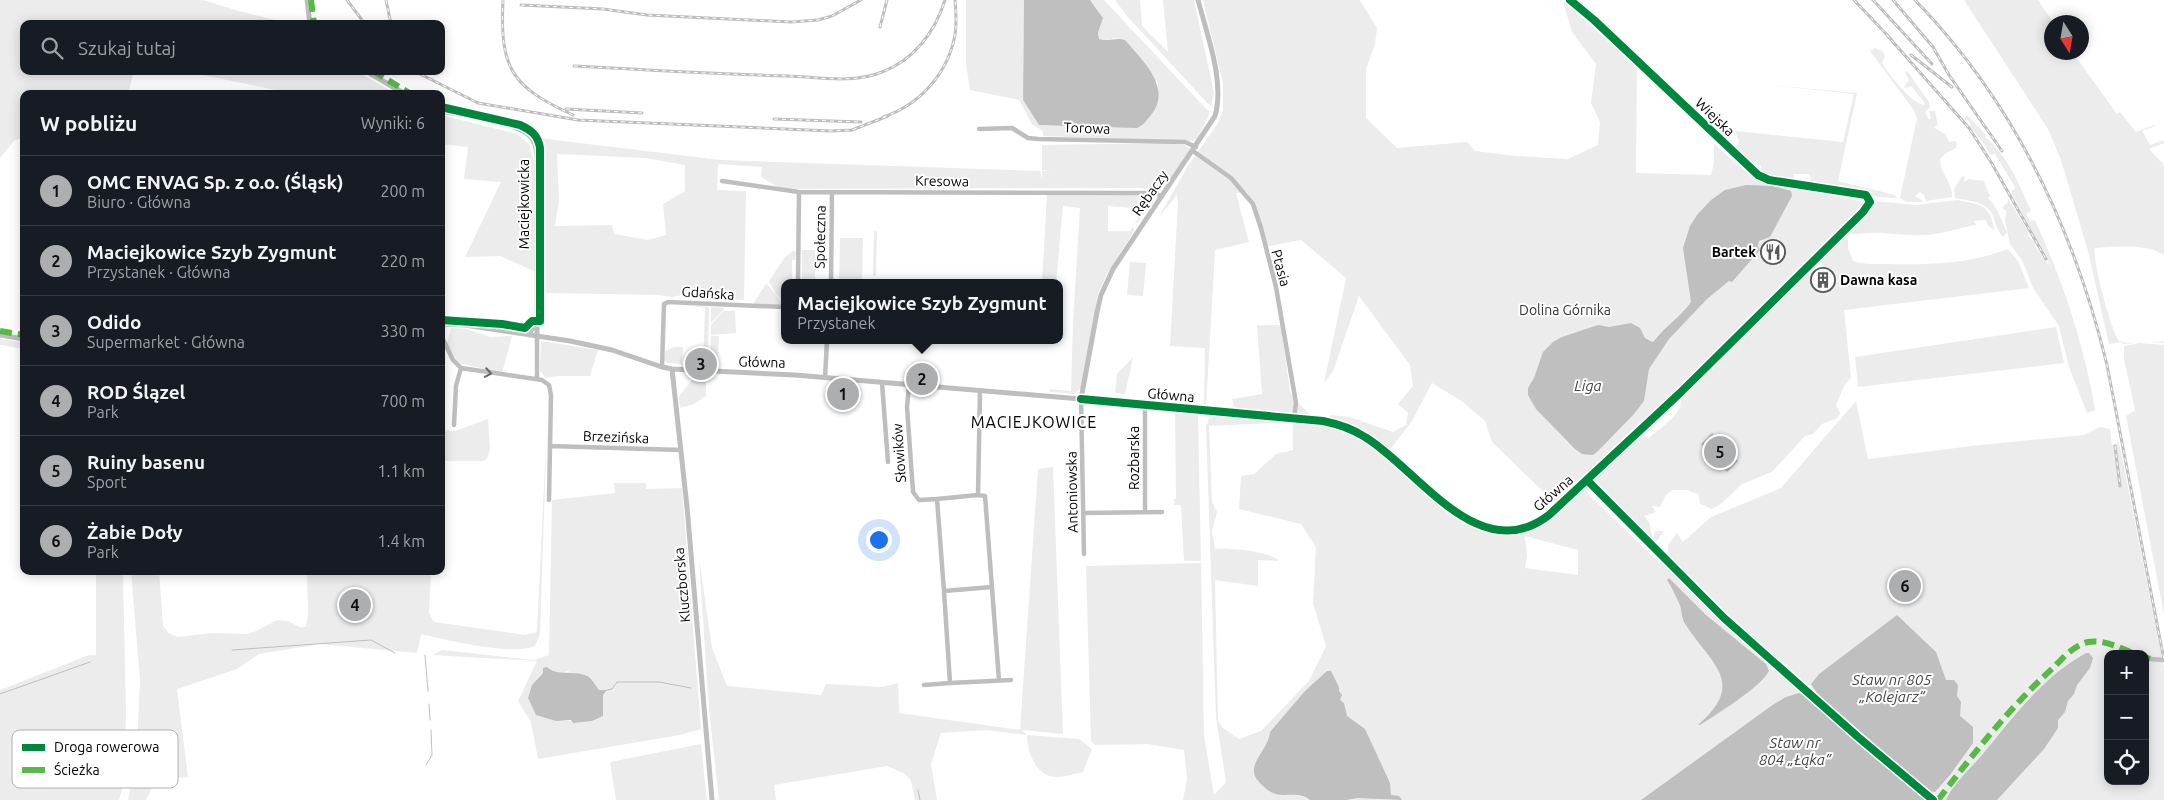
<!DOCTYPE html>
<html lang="pl">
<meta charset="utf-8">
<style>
:root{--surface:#171b24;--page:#242831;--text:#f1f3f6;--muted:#9ea1a6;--line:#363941;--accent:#adaeaf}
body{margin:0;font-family:Ubuntu,sans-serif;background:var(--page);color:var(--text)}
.controls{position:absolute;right:15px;bottom:15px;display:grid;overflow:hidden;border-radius:10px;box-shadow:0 2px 12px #0003}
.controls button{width:45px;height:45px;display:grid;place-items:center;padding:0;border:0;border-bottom:1px solid var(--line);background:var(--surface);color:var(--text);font:25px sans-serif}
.compass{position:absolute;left:2044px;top:15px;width:45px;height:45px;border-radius:50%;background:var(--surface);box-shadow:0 2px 12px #0003;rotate:169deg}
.you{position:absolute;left:878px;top:539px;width:18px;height:18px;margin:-12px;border:4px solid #fff;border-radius:50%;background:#1a73e8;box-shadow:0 0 0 8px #1a73e833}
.badge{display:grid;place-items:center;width:32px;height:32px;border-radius:50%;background:var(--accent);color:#111;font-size:16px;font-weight:700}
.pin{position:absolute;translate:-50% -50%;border:2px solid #fff;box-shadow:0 1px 5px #0006}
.popup{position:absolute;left:781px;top:279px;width:282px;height:65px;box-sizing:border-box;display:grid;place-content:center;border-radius:10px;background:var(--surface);filter:drop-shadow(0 1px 4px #0005);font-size:16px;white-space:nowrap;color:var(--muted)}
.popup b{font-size:19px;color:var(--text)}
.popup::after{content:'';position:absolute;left:50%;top:100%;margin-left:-10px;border:10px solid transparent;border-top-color:var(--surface)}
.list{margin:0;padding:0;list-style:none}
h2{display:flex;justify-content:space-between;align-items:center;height:65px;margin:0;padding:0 20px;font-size:21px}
h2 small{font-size:16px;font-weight:400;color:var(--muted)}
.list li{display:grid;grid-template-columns:32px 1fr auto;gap:15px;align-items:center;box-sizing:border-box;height:70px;padding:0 20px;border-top:1px solid var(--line)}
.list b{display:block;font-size:19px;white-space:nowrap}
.list p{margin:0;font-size:16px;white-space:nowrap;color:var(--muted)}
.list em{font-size:16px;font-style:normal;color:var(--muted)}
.icon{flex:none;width:28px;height:28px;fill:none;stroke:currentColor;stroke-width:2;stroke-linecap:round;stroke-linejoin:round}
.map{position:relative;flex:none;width:2164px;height:800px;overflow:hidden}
.search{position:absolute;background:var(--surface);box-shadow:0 2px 12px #0003;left:20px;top:20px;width:425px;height:55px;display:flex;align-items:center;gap:12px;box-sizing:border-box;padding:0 18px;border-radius:10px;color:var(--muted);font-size:19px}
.panel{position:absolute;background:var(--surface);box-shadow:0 2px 12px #0003;left:20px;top:90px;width:425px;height:485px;border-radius:10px}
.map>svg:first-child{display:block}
.green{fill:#ececec;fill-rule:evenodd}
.water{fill:#bfbfbf}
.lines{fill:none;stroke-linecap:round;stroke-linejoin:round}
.stream{stroke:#bfbfbf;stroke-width:1}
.minor{stroke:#bebebe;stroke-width:4.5}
.tertiary{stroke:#bebebe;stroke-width:5}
.rail-casing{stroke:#bebebe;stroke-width:3}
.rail{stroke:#fff;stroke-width:1;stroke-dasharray:4;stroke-linecap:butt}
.quiet{stroke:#58b947;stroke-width:6;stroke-dasharray:12 6;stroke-linecap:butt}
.cycleway-casing{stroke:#fff;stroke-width:11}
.cycleway{stroke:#00873e;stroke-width:8}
.oneway{stroke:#686868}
.labels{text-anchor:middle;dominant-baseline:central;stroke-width:4;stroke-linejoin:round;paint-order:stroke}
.street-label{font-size:14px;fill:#000;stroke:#fff}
.poi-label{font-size:14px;font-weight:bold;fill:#000;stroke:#fff;text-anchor:end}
.park-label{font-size:14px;fill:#333;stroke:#fff}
.water-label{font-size:15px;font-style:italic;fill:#444;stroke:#fff}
.quarter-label{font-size:16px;letter-spacing:1px;fill:#000;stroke:#fff}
.key{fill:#fff;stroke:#b2b2b2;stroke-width:1}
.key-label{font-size:14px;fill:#000}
</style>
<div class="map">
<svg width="2164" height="800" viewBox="0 0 2164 800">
<rect width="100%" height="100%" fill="#fff"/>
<!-- green -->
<path class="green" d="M0,0H203L239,11L291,24H24V71H134L128,94H24V137L14,141L0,158Z
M966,0H1024L1023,100L1039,125L1140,127C1156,112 1158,105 1158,83L1116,38L1104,40L1099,39L1098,33C1105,16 1101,14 1090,0H1104L1210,113L1197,139L1192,141L1043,136V131L1032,124L1019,100L970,90L966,64Z
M1115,0H1140L1142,26L1168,52L1163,0H1194L1214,93L1211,107L1127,16Z
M1203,0H1360L1377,28L1375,44L1366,69V118L1397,148L1467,142L1475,151L1515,156L1568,159L1598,145L1600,122L1591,103L1596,64L1572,32L1563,1L1637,67L1636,173L1711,175L1714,162V144L1757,181L1864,202V206L1844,232L1556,504L1492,442L1485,421L1463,402L1432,383L1412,421L1389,451C1369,436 1352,424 1326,419L1331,415L1349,417L1393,432L1406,425L1408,413L1398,404L1413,386L1410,365L1359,296L1333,371L1324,383L1346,278L1301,240L1264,247L1247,192L1236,193L1249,242L1215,250L1206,408L1204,409L1205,348L1170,346L1178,202L1177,195L1158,218L1188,166L1218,123L1223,109V83Z
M1964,0H2038L2053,22L2052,52L2073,53L2117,114L2120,112L2136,132L2154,125L2156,126L2142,131L2150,145L2164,140V143L2149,149L2164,165V255C2146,243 2115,247 2095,248C2092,261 2111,330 2119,341C2126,345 2152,341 2162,342L2164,341V343L2149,342L2123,344L2120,342L2109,344L2088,251L2061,160L2048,129Z
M1875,48L1882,51L1885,56L1882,63C1890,76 1911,103 1924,105L1925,103L1911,86L1905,88L1904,87L1909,80L1905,72L1907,71L1929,102L1930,107L1925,112L1929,120L1931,118L1929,111H1935L1938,125L1934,127L1935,128L1945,134L1949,142L1955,141L1957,143L1956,148L1946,153L1940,159C1940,174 1953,183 1952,197L1926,201L1924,195L1920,192L1915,196L1922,200V202H1906L1900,198L1917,118L1913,109L1870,51Z
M184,71H356L396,94H276L275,90Z
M1769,85L1857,93L1838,181L1895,195L1897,198L1879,197L1811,184L1810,174H1794L1793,181L1769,177L1760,173L1761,166L1758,165L1753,166L1735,150L1739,141L1735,131L1843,142L1854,94Z
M441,115L517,134L529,144L535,165L536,272L500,256L465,257L501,182L464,179L468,147L441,144Z
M1967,115L1986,135L1985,137C2007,154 2020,186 2031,211L2026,214L2030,221L2035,220C2063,282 2084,343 2095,410L2087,413L2069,367L2059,326L2033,288L2022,260L2010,244L2005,221L2006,211L2002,208L2008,202L2007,197L2028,231L2029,237L2035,242V246L2049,265L2048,261L2012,194V190L2015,189V187L1995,154L1990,155L1986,146L1970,127V122L1964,119Z
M538,138L721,160L1040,171L1042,179V171H1051L1042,170V145L1166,143L1185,145L1190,149L1169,181L1158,191L1140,188L781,189L761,177L762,167L718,164L717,190L746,191L744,300L682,295L672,297L658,295L547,293L541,300L542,167ZM557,154L646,158L685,165V191L663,204L666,235L648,240L614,234L612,225L555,226L559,200Z
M1962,176L1965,177L1964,182L1969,179L1984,181L1990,196L1988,198C1998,208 2001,220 2007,232L2003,237C1997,230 1996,224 1993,216C1988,201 1968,201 1955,198L1954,189Z
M1148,194L1154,198L1153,203L1137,223H1135L1138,218L1133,214V208L1108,206V231H1130L1133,226L1134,231L1108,272L1098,294L1081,388L1074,394L1050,392V389L1071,391L1073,321L1080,208L1063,206L1056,283H1042L1047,195Z
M1958,200C1981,205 1990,204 1994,230L1988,226L1986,220L1974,221L1976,225C1965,226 1956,230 1945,232C1924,238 1900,234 1879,233C1868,232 1858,236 1848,233V248L1853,261C1864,265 1876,264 1888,264C1928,265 1970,264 2008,249L2018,261L2029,288L1844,310L1851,378L1845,384L1836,405L1840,413L1837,418L1822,424L1813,434L1805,436L1772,472L1742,484L1722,503L1712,509L1700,504L1699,495L1687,490H1672L1666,495L1660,507L1652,506L1656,512L1644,516L1649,522L1653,539L1655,531H1664L1654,545L1592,484L1593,479L1643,435L1649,438C1660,427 1684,415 1681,396L1810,268L1836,283L1838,282L1835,272L1830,274L1823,269L1820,258L1865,214L1871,208L1874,201L1916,205Z
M874,231H877L876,276H873Z
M840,238H863L862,283H839Z
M794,250L796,253L795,260H792V283H784V303L775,293L769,281L785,257Z
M802,250H815V283H802Z
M1130,262L1146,263L1143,296L1127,295Z
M766,284H767L784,305L753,304Z
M685,305L709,307L708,366H703L705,308Z
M711,307L725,308L711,323Z
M723,311H735L736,333L711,335V325Z
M1257,325H1281L1290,392L1295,400L1313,417L1235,410L1232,399L1262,394Z
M2056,327L2064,363L1858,387L1855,357Z
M451,328L467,329L490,337L512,336L502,373L458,363L447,343Z
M711,336H719L718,358L710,357Z
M0,339L24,342V349L0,345Z
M541,341L598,350L590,376H557L546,378L540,371Z
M2140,343L2164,345V615L2126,416L2135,410L2124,359V346Z
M674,347H683L682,364L667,363L664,360L665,351Z
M1133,357L1125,394L1115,393L1117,374Z
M706,377V396L694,404L680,408L679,396L694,378Z
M1856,401L1868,459L1980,445L2084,435L2100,427L2110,429L2112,446L2119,442L2164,668V800H1183L1187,779L1184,750L1148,744L1095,745L1091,741L1086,566L1201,563L1204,735L1214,795L1226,782L1216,718L1206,426L1210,416L1313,423L1334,426L1355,435L1389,454L1461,513L1494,527L1542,524L1588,486V494L1660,563L1668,556V545L1677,533L1683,542L1711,517L1781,488ZM1293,422V450L1276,454L1254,474L1241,476L1239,509L1301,524L1316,547L1313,603L1326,646L1309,681L1261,731L1239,739L1223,728L1218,721L1215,580L1258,586V560L1279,561C1270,551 1229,548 1215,549L1212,531L1217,512L1212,502L1209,426ZM1525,536L1578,550V575L1525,568L1527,556ZM2108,654H2145V781H2108Z
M1175,412L1198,415L1201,561H1184L1181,505H1174V499H1176Z
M488,419L490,449L487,459L483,461H441V430L455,431Z
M547,423L540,634L535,646C513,656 446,640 421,634L417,653L320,644L259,654L237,669L177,689L188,777L156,780L146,800H128L136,767L140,680L131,571H159L163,626L169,633L177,637L212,633L247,634L256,631L277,620L288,621L300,627H306L308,614L307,571H431L429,613L434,622L525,635L537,632Z
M1053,467L1063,734L1022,730L1027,735L1079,739L1092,749L1083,772C1060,778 1043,783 1032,758C1028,750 1027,743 1027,735L986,730L941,733L931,764L937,800H915L911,781L905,774L887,766L774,785L776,800H719L709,710L699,558L712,648L727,686L821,695L826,684L882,687L898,683L899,713L1020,730L1038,469Z
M614,483H646V489L682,488L701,729L680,735L538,759L531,722L518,701L537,661L432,655L442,650L534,660L549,655L552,500L615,493ZM546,669L563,673L567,671L591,678L599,690L606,692L603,695V716C583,726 557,720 536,715L528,698L532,685Z
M96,571H123L126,714L123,786L119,800H0V690L89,655H96Z
M701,744L707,800H616L610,762Z"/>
<!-- water -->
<path class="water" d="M1024,0H1090L1103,18L1098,33L1099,39C1108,42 1116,37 1125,40C1142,60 1173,88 1151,115C1147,120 1143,126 1137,128L1039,125L1023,100Z
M1746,185L1773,186L1791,191L1792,196L1770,237L1759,241L1758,246L1760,250L1732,282L1729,281L1707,299L1669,339L1649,369L1644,401L1634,414L1599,450L1593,455L1582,454L1575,449L1536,409L1528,395V388L1534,378L1543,352L1553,342L1562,337L1598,325L1609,327L1631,323L1640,328L1645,338L1652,342L1654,341C1665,326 1681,317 1691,302L1683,248L1690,226L1697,215L1711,200L1725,190Z
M1712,433L1738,461L1727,472L1701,444Z
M1669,578L1706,615L1766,664L1769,671C1761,687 1717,714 1700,725H1698C1749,681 1708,662 1684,622C1681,616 1682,609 1679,603C1676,596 1671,586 1667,580Z
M1897,615L1936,652L1946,680H1954L1958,685L1957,696L1961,702L1960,716L1973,727V743L1950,775L1935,792L1929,791L1913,778L1817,693L1811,684L1819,674Z
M2086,653H2089L2093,658L2090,668L2077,685L2074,694L2068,701L2065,712L2058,720V728L2044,749L1997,800H1946C1953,784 1970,769 1982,755C2013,718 2042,677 2086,653Z
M547,667C558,677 576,669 589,677C593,680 596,686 599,690H607L603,695V716L592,721L573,723L571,720L556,721L536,715L528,698L532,685L543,673V668Z
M1327,671H1331L1339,687V691L1342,695L1340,700L1344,703L1347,716L1365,729L1390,783L1391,795L1399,796L1402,800L1358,798L1346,800H1310C1300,791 1287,797 1276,794C1270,793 1264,787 1260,783C1242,766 1269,751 1270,732L1305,691Z
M1799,693L1806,696L1906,780L1925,800H1641L1774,704L1786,697Z"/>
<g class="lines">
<!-- stream -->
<path class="stream" d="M232,650L371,640L395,653
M425,655L428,691
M607,690L612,689L617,682H659L691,688
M0,694L90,662
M429,704L430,720
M426,765L432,755L431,730
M918,790L920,800"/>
<!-- minor -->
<path class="minor" d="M979,129L1012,128L1028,138L1038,139L1185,142L1196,147
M1193,151L1231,178L1253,204L1261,228L1276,287L1296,403L1294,418
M722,181L799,192L1126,193H1154L1162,196
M798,283L799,192
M831,283L832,192
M441,335L453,360L461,368L542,380L549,385L551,395L549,500
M662,367L664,304L668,302L784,307
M825,378L827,340
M537,379V336
M882,383L888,462
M909,385L907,407L913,492L919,500L937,499L944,591
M1145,405V512
M454,425L456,386L461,368
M550,446L681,450
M978,495L980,390
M937,499L978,495L985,496L999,680
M1083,513L1162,512
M1084,554L1081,399L1323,421C1338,424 1351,428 1365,437C1373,441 1379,448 1386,454C1429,491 1477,549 1539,522L1680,393L1869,206L1870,199L1866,195L1769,180L1758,175L1594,20L1570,0
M992,587L944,591L950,683L1011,680
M2150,659L2164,660
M924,685L950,683"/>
<!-- tertiary -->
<path class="tertiary" d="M307,0L310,24
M366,71L405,94
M441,111C462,115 514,122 529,135C536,141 536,150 537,157V336
M441,324L465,325L570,341L612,350L662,367L672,369L795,375L1081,399L1097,312L1101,295L1113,269L1215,116C1225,81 1207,35 1198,0
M0,335L24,339
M529,335L536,321
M672,369L687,507L712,800"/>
<defs>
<path id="rail" d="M347,0L365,24
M386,0L391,24
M503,0C500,68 510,86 573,115
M1854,0L1891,39
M1873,0L1932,64
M1893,0L1933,47L1949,75L2002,151
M1915,0C2013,101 2074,229 2107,365L2164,660
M521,5L603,9L647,15L791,22L818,20L832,16L861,0
M880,27L887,0
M1886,34L1969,128L1991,162L2046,259
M1911,55L1952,87
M574,66C645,70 716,74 788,76C818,77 853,84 882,72C914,60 935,32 945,0
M414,71L478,103L578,120L831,131L852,130L888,116
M566,109L642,113
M883,117C920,105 948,73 955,35C957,23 956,11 955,0
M774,119L861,122
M2115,446L2120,486"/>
</defs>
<!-- rail casing -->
<use href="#rail" class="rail-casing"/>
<!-- rail -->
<use href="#rail" class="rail"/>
<!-- quiet -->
<path class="quiet" d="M311,0L314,24
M373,71L411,94
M0,331L24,335
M2145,657L2150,659
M1938,800C1974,753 2010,707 2054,667C2063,658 2074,645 2088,642C2104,639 2120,648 2135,654"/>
<defs>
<path id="cycleway" d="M441,107L520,125C531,130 538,135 540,148V321H532L525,328L502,324L441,320
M1081,399L1323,421C1338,424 1351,428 1365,437C1418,469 1479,569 1549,515L1680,393L1863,212L1870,202L1866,195L1769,180L1758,175L1594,20L1570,0
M1587,480L1724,618L1858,737L1933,800"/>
</defs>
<!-- cycleway casing -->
<use href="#cycleway" class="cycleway-casing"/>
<!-- cycleway -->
<use href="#cycleway" class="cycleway"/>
</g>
<!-- one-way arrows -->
<defs><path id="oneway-chevron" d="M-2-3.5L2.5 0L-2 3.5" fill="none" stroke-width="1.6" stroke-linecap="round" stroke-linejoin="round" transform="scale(1.25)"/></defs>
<use class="oneway" href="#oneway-chevron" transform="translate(488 373) rotate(10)"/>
<!-- icons -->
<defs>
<symbol id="restaurant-ring" viewBox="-11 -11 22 22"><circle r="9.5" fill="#fff" stroke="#595959" stroke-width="1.5"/><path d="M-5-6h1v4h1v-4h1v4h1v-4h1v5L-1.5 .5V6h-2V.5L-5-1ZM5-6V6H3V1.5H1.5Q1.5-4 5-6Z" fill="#595959"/></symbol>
<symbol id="building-ring" viewBox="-11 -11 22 22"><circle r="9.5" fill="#fff" stroke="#595959" stroke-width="1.5"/><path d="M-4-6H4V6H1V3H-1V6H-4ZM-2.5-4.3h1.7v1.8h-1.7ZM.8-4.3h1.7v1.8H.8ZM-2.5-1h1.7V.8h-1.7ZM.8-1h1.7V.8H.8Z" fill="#595959"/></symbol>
</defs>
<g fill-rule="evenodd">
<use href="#restaurant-ring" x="1759" y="238" width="28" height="28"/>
<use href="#building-ring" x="1809" y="266" width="28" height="28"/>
</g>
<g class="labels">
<!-- street labels -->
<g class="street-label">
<text transform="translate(1715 117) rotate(44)">Wiejska</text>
<text transform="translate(1087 128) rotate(2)">Torowa</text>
<text transform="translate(942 181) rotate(1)">Kresowa</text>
<text transform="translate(1150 193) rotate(-55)">Rębaczy</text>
<text transform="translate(524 204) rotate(-90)">Maciejkowicka</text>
<text transform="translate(820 237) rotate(-89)">Społeczna</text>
<text transform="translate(1281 268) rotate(75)">Ptasia</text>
<text transform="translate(708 293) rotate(4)">Gdańska</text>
<text transform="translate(762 362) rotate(2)">Główna</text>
<text transform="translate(1171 395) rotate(5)">Główna</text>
<text transform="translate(616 437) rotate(2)">Brzezińska</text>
<text transform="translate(899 453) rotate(-94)">Słowików</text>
<text transform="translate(1134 458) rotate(-90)">Rozbarska</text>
<text transform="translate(1072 492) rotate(-91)">Antoniowska</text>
<text transform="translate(1553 493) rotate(-41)">Główna</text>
<text transform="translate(682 585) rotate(-95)">Kluczborska</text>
</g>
<!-- poi labels -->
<g class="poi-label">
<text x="1756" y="252">Bartek</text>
<text x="1840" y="280" text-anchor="start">Dawna kasa</text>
</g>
<!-- park labels -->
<g class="park-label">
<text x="1565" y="310">Dolina Górnika</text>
</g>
<!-- water labels -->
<g class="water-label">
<text x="1588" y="385">Liga</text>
<text x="1892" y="679">Staw nr 805<tspan x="1892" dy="17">„Kolejarz”</tspan></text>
<text x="1795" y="742">Staw nr<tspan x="1795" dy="17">804 „Łąka”</tspan></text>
</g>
<!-- quarter labels -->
<g class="quarter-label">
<text x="1034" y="422">MACIEJKOWICE</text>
</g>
</g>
<!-- legend -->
<rect x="12" y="730" width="166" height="58" rx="8" class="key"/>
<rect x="22" y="744" width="23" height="7" fill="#00873e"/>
<rect x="22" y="767" width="23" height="6" fill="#58b947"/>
<g class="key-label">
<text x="54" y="752">Droga rowerowa</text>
<text x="54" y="775">Ścieżka</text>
</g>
</svg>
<div class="controls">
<button>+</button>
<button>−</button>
<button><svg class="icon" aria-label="locate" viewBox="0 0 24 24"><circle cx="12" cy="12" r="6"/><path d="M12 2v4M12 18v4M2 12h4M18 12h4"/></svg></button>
</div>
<svg class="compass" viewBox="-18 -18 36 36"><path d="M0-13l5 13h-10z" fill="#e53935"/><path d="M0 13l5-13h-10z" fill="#9ea1a6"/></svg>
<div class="you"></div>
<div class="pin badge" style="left:843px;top:394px">1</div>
<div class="pin badge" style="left:922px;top:379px">2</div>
<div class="popup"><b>Maciejkowice Szyb Zygmunt</b>Przystanek</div>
<div class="pin badge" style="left:701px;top:364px">3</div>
<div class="pin badge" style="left:355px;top:605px">4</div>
<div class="pin badge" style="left:1720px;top:452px">5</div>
<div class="pin badge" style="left:1905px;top:586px">6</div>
<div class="search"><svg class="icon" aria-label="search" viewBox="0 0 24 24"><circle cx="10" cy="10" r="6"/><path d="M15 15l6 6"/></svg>Szukaj tutaj</div>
<section class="panel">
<h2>W pobliżu<small>Wyniki: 6</small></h2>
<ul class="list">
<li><span class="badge">1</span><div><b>OMC ENVAG Sp. z o.o. (Śląsk)</b><p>Biuro · Główna</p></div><em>200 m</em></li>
<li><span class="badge">2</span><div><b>Maciejkowice Szyb Zygmunt</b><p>Przystanek · Główna</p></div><em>220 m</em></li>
<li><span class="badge">3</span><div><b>Odido</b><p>Supermarket · Główna</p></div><em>330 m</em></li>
<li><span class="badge">4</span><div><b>ROD Ślązel</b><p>Park</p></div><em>700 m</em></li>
<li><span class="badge">5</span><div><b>Ruiny basenu</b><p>Sport</p></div><em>1.1 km</em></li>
<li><span class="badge">6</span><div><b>Żabie Doły</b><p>Park</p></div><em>1.4 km</em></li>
</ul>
</section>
</div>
